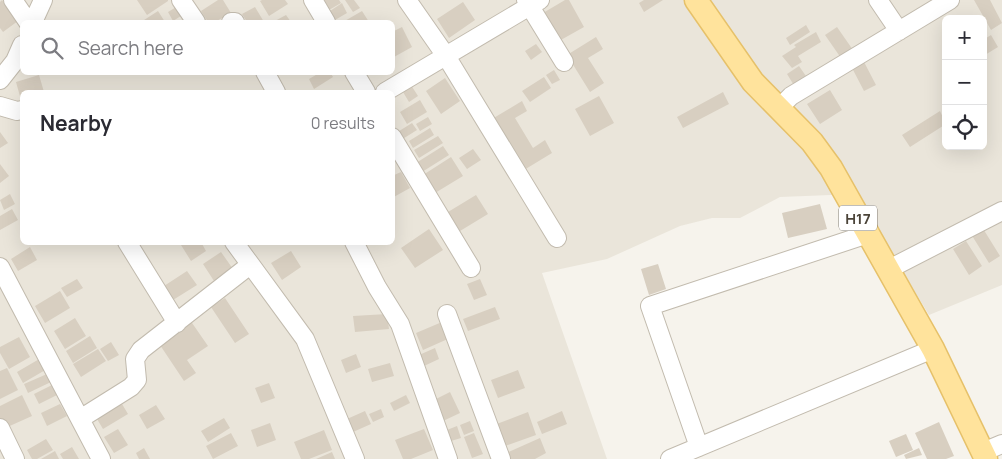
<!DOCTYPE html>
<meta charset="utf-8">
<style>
:root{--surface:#fff;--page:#f2f2f3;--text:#2b2b33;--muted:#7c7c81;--line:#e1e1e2}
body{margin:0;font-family:Manrope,sans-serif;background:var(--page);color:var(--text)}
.controls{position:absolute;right:15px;top:15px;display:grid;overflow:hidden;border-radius:8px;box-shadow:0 5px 20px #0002}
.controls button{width:45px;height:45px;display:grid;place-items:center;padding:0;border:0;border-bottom:1px solid var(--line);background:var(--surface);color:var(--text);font:25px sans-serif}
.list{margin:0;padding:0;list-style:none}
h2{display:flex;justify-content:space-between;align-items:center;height:65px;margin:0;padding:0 20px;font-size:21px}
h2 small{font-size:16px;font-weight:400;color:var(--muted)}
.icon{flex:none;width:28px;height:28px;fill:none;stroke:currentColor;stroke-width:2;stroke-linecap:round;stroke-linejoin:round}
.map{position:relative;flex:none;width:1002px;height:459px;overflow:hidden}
.search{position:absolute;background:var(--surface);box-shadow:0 5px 20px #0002;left:20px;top:20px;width:375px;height:55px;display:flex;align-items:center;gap:12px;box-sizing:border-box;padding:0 18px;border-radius:8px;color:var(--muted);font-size:19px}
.panel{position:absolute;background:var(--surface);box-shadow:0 5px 20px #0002;left:20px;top:90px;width:375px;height:155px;border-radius:8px}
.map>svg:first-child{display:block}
.residential{fill:#eae5da;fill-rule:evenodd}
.building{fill:#d8cfc1}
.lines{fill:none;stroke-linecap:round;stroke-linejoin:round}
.minor-casing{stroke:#c2bbae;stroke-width:20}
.major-casing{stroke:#e6c16a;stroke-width:25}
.minor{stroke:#fff;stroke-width:18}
.major{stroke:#ffe39c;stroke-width:22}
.labels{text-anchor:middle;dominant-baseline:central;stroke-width:4;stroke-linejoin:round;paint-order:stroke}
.shield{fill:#fff;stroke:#817c74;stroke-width:1}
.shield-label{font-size:15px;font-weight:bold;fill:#4b4439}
</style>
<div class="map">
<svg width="1002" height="459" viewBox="0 0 1002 459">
<rect width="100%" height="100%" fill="#f6f3ec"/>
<!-- residential -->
<path class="residential" d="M0,0H1002V285L929,315L856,194L780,197L740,218H712L680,226L607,259L542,273L607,459H0ZM946,19H983V146H946ZM22,22H392V72H22ZM22,92H392V242H22Z"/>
<!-- building -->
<path class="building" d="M2,0L18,21L3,32L0,28V2Z
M137,0H168V1L147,15Z
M218,0H223L231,13L215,22H208L201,11Z
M262,0H285L288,4L269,16L260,1Z
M325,0H339L341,3L329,10L323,1Z
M345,0H354L360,8L353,12Z
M565,0H569L584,27L559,41L543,13Z
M644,0H663L644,12L639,3Z
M974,0H990L1002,23L991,30Z
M463,2L475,20L449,38L437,19Z
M342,3L347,13L335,20L330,11Z
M178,6L184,14L173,21L168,12Z
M255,7L264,22H247L242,14Z
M158,11L165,22H141Z
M362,11L369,22H343Z
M286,15L291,22H273Z
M806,25L810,32L790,45L786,38Z
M402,27L412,47L394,57L392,32Z
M837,27L853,50L841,58L825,35Z
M816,32L821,42L798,56L802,62L792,68L782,56L796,47L794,45Z
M991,35L998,47L985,55L983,40Z
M596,37L603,49L588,58L604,83L590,92L567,55Z
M536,44L542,52L531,60L525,51Z
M863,60L876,85L864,91L851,66Z
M799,66L808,79L795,87L787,74Z
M554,70L560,80L552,84L546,75Z
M321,72H330L333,77L314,89L309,79Z
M39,75L44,92H22L21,100L16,82Z
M544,77L551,88L530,102L522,91Z
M445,78L460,101L441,114L426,91Z
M409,82L418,96L409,102L400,87Z
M830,90L842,110L820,124L807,104Z
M723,92L729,104L683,128L677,117Z
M599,96L614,123L590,136L575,109Z
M420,100L427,112L407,124L400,112Z
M522,101L527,111L515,118L533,148L545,140L552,153L524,170L492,119Z
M940,111L946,124L910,147L902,135Z
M428,117L432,124L420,131L416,124Z
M412,123L417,130L401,140L396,133Z
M430,128L434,135L413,148L409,141Z
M0,132L8,143L0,148Z
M438,136L443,143L419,158L414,150Z
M443,146L449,155L422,172L416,163Z
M473,149L481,160L467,169L459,158Z
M451,157L463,176L435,193L423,175Z
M0,164L9,176L0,183Z
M401,172L410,188L392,198V176Z
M10,194L15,204L4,210L0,200Z
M476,195L488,214L460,231L448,212Z
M820,204L827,229L788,238L782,213Z
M12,209L18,220L0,230V216Z
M982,227L1000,256L989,263L971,234Z
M429,229L443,250L415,268L401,248Z
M966,241L982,266L969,275L953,249Z
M185,242H201L206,251L191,261L181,245Z
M30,247L37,260L18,271L11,259Z
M291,251L301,267L282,280L271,263Z
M221,252L233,269L214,281L203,264Z
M658,264L666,289L649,295L641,269Z
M187,271L197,285L173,300L164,286Z
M77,279L83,288L67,297L61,288Z
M480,279L487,295L474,300L467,284Z
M60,291L70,308L45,323L35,306Z
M225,298L249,334L235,343L211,307Z
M495,307L500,319L468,331L463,319Z
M387,314L389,329L355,332L353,316Z
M75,318L86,336L65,349L54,331Z
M190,320L208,346L187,360L196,373L184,381L158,342Z
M442,322L450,338L423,350L416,333Z
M90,336L97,348L73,363L66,351Z
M19,337L30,357L9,369L0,353V347Z
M111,342L119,355L108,361L100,349Z
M435,348L439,359L424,366L419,355Z
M98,349L106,361L81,377L73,364Z
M356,354L361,367L346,373L341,360Z
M41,358L47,369L23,383L17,372Z
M390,363L394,376L372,382L368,369Z
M7,368L18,390L0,399V371Z
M518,370L525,388L498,398L491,380Z
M47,374L51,382L28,393L24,384Z
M269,383L275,398L261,403L255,388Z
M52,385L57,395L39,404L34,394Z
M450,392L460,413L443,421L434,400Z
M22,395L32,416L3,429L0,422V406Z
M406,395L410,403L394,411L390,403Z
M119,399L128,414L103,429L94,414Z
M60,404L67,416L47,426L41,413Z
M156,405L165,419L147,429L139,415Z
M381,409L384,417L373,422L369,414Z
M365,411L371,424L353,432L347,419Z
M562,411L567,424L542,434L537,422Z
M528,412L536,435L502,447L494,425Z
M224,418L230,428L208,442L201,431Z
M470,421L474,431L464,435L460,425Z
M939,422L954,456L946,459H927L915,433Z
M270,423L276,440L257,447L251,430Z
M457,426L461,438L451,441L447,430Z
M118,429L128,445L114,453L104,437Z
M424,429L433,450L411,459H403L395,440Z
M324,430L332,450L309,459H301L294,442Z
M231,433L238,446L213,459L206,446Z
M474,433L483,454L472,458L464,437Z
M906,434L913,450L896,457L889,441Z
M540,438L546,453L535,459H506L504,454Z
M46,439L53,450L37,459H32L27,450Z
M72,447L79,459H63L60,454Z
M144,448L150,459H139L136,453Z
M919,448L922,455L906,459L904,455Z
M55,451L59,459H41Z
M332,452L335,459H316Z"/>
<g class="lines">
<defs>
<path id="minor" d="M13,0L28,22
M181,0L196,22
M313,0L326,22
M407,0L446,56L557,238
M526,0L564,62
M878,0L899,31
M33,22L43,0
M231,22H235
M265,72L276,92
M354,72L366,92
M0,80L15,61L22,45
M385,92L540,0
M0,106L17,111L22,110
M778,109L791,96L950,0
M392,137L471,268
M127,242L177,323
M234,242L305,339L355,459
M354,242L377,287L400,324L448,459
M0,267L101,459
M889,269L1002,211
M447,314L501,459
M80,419L131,387L137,380L135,359L141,350L250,265
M0,428L15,459
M699,447L650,306L868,234
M983,452L1002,444
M670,459L933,349"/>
<path id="major" d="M696,0L753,82L812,142L831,168L933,349L986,459"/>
</defs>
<!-- minor casing -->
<use href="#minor" class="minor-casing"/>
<!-- major casing -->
<use href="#major" class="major-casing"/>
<!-- minor -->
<use href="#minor" class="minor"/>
<!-- major -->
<use href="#major" class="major"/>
</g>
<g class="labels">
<!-- shield labels -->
<rect class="shield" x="839" y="205.5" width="38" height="25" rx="4"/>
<g class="shield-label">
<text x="858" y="218">H17</text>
</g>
</g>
</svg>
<div class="controls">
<button>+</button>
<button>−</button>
<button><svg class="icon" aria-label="locate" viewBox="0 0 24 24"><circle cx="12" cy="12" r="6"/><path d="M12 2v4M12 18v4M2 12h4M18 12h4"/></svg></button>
</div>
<div class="search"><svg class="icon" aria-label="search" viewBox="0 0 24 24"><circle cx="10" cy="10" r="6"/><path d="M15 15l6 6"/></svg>Search here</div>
<section class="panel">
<h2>Nearby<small>0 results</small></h2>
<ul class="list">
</ul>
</section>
</div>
